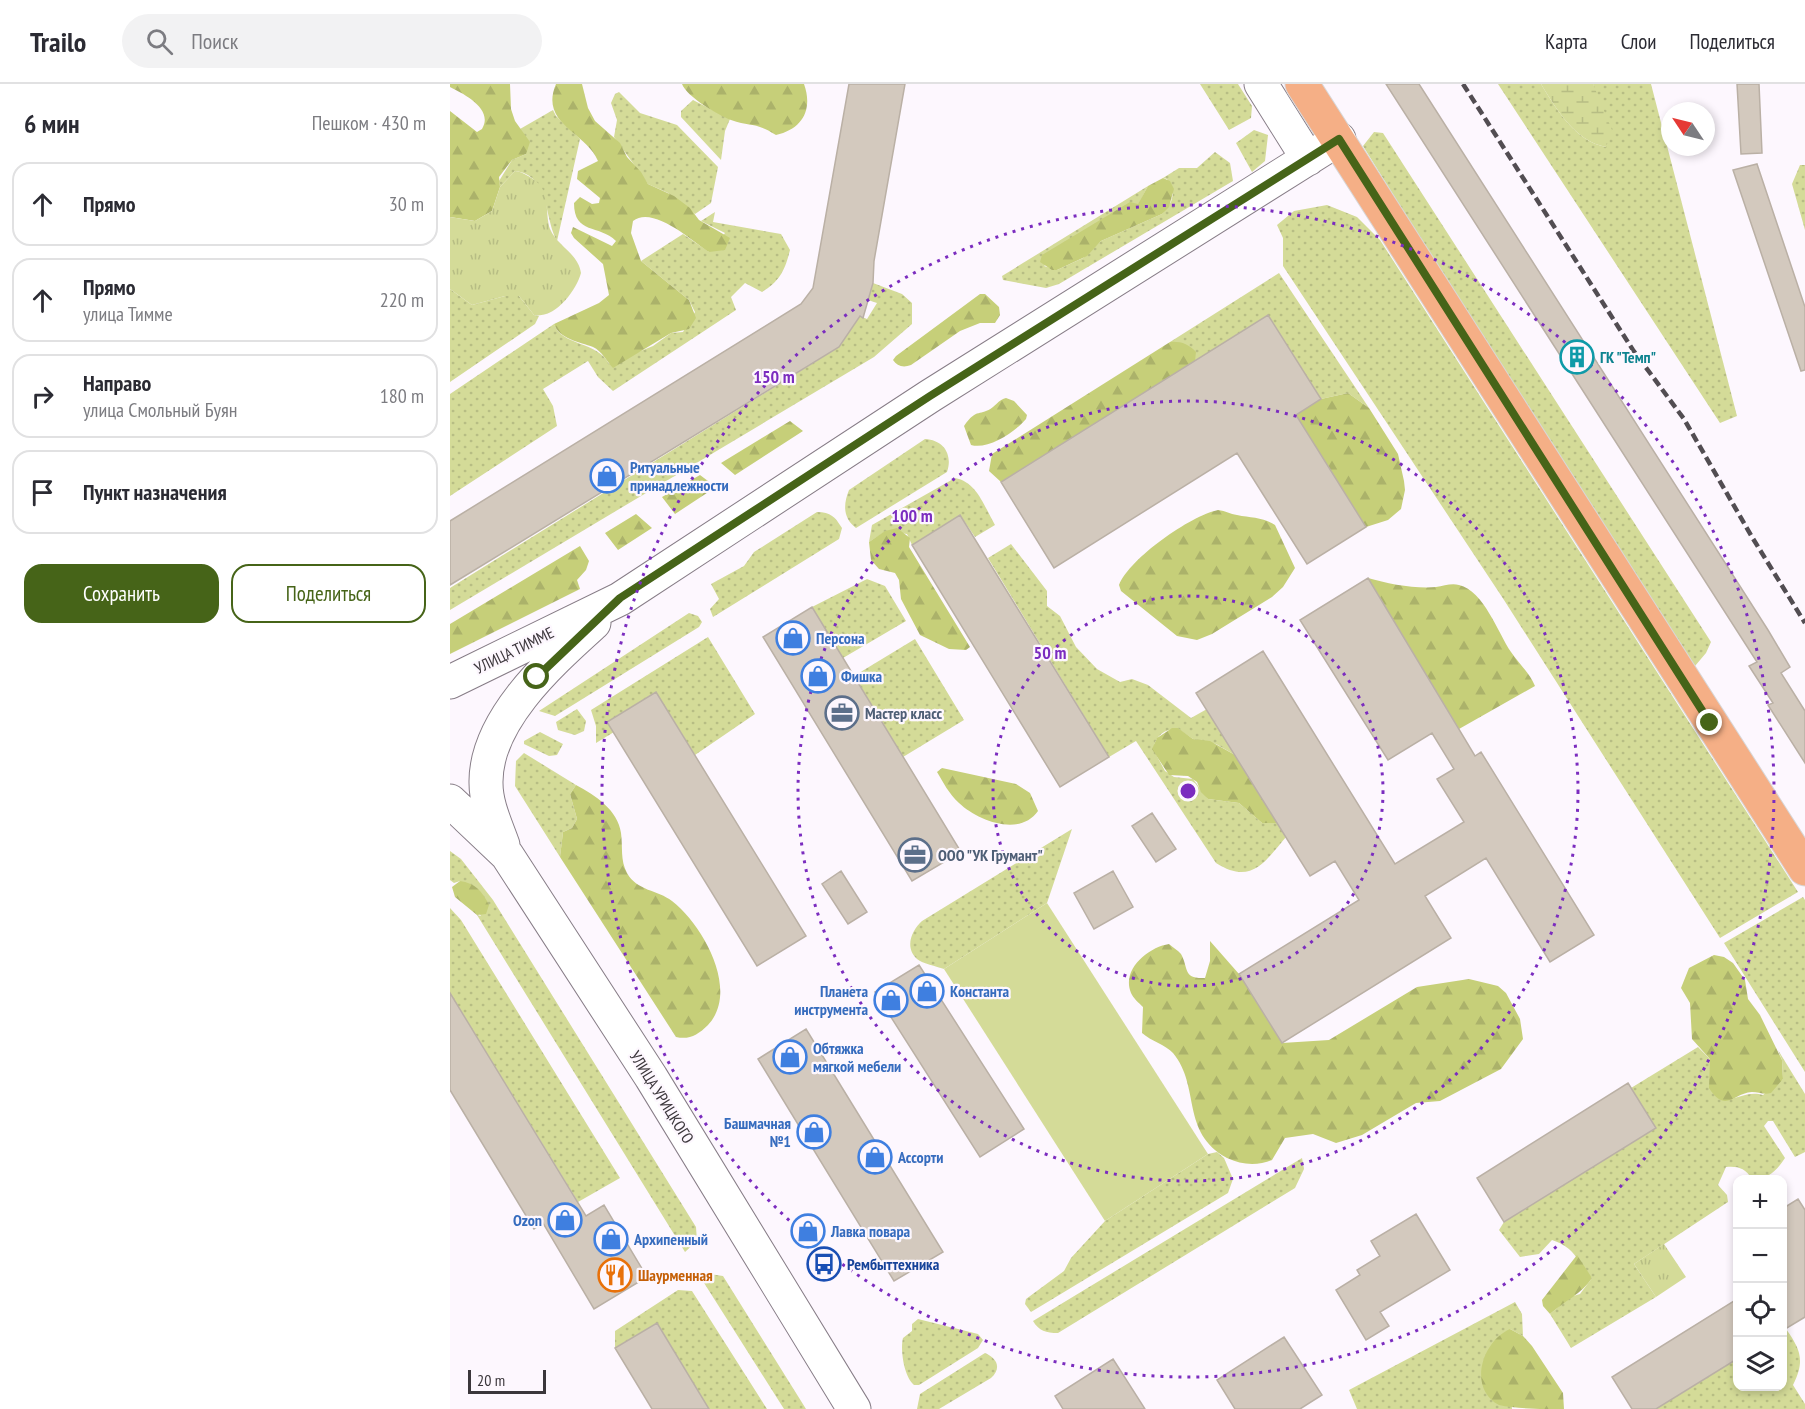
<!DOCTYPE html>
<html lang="ru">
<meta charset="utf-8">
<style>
:root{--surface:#fff;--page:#f2f2f3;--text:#2b2b33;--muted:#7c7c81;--line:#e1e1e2;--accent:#466418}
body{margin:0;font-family:"PT Sans Narrow",sans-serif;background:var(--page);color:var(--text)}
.controls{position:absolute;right:18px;bottom:18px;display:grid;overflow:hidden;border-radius:12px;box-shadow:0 3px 9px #0003}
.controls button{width:54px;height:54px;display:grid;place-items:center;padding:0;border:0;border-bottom:2px solid var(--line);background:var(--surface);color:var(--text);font:30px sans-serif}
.compass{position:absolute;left:1211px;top:18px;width:54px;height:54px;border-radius:50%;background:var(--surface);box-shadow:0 3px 9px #0003;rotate:305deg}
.scale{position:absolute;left:18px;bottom:15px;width:78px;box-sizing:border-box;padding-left:6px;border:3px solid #3b363b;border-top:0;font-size:16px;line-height:21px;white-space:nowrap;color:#3b363b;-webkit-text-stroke:4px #fdf7fe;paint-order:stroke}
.stop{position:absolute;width:18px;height:18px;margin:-14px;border:4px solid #466418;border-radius:50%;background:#fff}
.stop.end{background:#466418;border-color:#fff;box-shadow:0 2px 6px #0008}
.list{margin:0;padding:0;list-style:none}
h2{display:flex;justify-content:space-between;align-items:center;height:78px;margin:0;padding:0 24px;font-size:26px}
h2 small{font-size:20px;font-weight:400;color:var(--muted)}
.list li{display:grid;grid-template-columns:39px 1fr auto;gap:18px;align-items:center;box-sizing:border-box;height:84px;margin:0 12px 12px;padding:0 12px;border:2px solid var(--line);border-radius:18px}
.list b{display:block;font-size:22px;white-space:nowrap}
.list p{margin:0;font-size:20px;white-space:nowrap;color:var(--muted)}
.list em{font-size:20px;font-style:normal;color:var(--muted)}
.actions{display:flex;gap:12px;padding:18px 24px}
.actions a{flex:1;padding:14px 0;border:2px solid var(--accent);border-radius:18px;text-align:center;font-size:21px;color:var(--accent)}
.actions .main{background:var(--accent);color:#fff}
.icon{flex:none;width:33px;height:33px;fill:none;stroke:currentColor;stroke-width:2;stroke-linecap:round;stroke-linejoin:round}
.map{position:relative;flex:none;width:1355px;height:1325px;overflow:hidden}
header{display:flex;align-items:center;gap:36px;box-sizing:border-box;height:84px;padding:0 30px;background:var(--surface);border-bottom:2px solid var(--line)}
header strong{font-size:28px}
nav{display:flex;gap:33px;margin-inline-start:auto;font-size:21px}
.search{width:420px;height:54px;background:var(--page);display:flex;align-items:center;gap:15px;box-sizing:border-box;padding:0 21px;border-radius:33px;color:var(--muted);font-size:22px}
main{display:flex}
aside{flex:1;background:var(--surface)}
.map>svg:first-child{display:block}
.grass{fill:url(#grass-dots)}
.forest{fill:url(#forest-firs)}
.wetland{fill:url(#wetland-marsh)}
.park{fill:url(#park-tufts)}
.pitch{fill:#d4db98}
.building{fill:#d3c9be;stroke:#bab0a5;stroke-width:1.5}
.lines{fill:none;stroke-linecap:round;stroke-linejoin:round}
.secondary-casing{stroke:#877d87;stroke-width:35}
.primary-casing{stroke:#d8d7d8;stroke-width:35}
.secondary{stroke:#fff;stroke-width:33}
.primary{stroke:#f5af86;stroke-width:33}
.rail{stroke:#524d52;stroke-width:4.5;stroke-dasharray:9 4.5;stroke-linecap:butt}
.route{stroke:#466418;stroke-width:8}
.ring{fill:none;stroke:#7b2cbf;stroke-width:3;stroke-dasharray:3 6}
.labels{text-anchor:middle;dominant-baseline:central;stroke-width:4.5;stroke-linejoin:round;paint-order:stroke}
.culture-label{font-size:16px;font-weight:bold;fill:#0d838f;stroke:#fdf7fe;text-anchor:start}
.shop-label{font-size:16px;font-weight:bold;fill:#366cbe;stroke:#fdf7fe;text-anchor:start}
.street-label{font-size:16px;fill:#3b363b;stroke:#fdf7fe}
.service-label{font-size:16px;font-weight:bold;fill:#4e5e75;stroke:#fdf7fe;text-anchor:start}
.transit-label{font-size:16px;font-weight:bold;fill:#164399;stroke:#fdf7fe;text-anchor:start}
.food-label{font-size:16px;font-weight:bold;fill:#c56008;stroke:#fdf7fe;text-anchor:start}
.centre{fill:#7b2cbf;stroke:#fdf7fe;stroke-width:3}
.ring-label{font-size:18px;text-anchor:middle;font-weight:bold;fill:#7b2cbf;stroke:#fdf7fe;stroke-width:4.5;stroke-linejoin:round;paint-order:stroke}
</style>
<header>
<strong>Trailo</strong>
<div class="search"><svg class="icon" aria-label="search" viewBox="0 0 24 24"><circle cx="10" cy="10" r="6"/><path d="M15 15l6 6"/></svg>Поиск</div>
<nav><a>Карта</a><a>Слои</a><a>Поделиться</a></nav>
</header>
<main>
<aside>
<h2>6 мин<small>Пешком · 430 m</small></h2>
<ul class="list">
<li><svg class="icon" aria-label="ahead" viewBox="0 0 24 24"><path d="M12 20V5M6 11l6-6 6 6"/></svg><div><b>Прямо</b></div><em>30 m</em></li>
<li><svg class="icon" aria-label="ahead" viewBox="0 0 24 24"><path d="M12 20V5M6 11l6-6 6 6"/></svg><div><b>Прямо</b><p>улица Тимме</p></div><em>220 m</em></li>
<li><svg class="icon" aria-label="right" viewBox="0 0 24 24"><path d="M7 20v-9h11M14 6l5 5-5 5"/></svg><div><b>Направо</b><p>улица Смольный Буян</p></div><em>180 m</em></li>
<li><svg class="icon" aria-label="arrive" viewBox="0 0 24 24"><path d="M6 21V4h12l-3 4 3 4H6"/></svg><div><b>Пункт назначения</b></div></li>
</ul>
<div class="actions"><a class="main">Сохранить</a><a>Поделиться</a></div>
</aside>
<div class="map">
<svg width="1355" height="1325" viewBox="0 0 1355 1325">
<defs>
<pattern id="grass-dots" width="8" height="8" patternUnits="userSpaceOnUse" patternTransform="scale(1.5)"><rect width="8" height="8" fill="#d4db98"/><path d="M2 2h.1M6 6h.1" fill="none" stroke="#b7bd84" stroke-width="1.8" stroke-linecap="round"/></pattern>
<pattern id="forest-firs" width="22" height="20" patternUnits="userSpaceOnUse" patternTransform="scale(1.5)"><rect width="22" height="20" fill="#c6cf79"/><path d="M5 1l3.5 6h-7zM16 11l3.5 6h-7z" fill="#abb26a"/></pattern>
<pattern id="wetland-marsh" width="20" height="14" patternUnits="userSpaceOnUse" patternTransform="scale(1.5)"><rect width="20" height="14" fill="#d4db98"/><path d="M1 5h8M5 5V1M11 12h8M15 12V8" fill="none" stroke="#b7bd84"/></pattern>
<pattern id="park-tufts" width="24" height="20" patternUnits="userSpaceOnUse" patternTransform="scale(1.5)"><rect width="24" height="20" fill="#d4db98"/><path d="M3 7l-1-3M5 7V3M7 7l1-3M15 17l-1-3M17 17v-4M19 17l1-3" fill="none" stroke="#b7bd84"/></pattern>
</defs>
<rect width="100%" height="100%" fill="#fdf7fe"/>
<!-- grass -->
<path class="grass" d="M750,0H788L802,22L801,34L779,46Z
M1048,0H1091C1107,26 1125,57 1156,63L1143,0H1201L1287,332L1270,339Z
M169,8L190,29L227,41L268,83L261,119L245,130L218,109L198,100L164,53L167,36L161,19L165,10Z
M243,16L280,35L275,47L271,76L231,33V27Z
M103,26L106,32L130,55L107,157C94,133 100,91 65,87L50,103L49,97L62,76L76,70L70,45Z
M804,46L818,51L815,77L802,88L786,59Z
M924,48L933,49L1261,558L1256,569L1245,582L1019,233L913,62Z
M765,68L780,79L783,97L609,200L596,204L553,196L552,192L698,102L688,121H683L594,182L607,186L633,174L651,157L712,130L721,118L723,110L717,95L713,94L729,84H747Z
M1350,81H1355V146L1342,100Z
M877,121L907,133L930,156L1348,808L1270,854L1054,516L833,182V154L827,141L844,127Z
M265,128L263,138L331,150L340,166C335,186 330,197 312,208L295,199L281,213L286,226L163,307L148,293L138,277L93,305L103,322L107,342L0,412V310L104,240C111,262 148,257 159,280L203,262L221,249L233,248L245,228L239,216L191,177L233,150L259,168L275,149L251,137Z
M829,189L919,324L898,309L871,315L818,231L745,277L720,258Z
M423,199L452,210L462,219V240L424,273L0,526V504L389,263L410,232L417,235L427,219L418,216Z
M0,205L22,221L55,212H69L84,231L89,232L85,240L0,298Z
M475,355C494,356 503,371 497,388L406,444C393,434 393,421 399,406Z
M505,394C527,398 534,422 545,441L525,453L510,431L462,461L457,450L436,447L419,458L422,441Z
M367,428C381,428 385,433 392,444L389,455L263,533L260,525L269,515L261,500L294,482L304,468Z
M561,460L597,507V522L610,532L626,563L647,585L670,598L682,595L698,601L741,634L757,625L785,671L766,660L743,655L727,644C714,646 706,651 703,665L715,687L724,693L743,695L758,715L789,719L812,739H827L836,753C814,779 801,801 766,779L686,657L659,673L538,474Z
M417,495L435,502L456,537L393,574L362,523Z
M239,529L248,532L252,538L249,543L105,632L89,627Z
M258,553L305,630L245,671L206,608L158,638L164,648L146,659V642L141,626Z
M465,555L514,636L453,673L404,592Z
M127,625L136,637L134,647L125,651L108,646L106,638Z
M90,648L113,660L107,671L99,672L74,660V657Z
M74,669L126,701L120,710L127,735L122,744L113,748L110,773L65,702L66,677Z
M622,745L597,819L494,885C486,882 473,880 467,875C454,863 462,846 472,837Z
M0,767L11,775L43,816L246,1143L247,1157L235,1168L27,831L31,832L10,797L4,799L0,796Z
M1353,813L1355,816V988L1274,859Z
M0,824L11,836L170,1094L128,1118L0,909Z
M1248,963L1260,975V984L1270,1015C1287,1017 1297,1006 1313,1011L1333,995L1332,976L1328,966L1355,1010V1068L1345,1073L1323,1037H1318L1314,1042L1335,1074C1326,1088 1318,1095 1302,1095C1295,1084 1288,1082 1276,1083L1268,1101L1277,1111L1278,1118L1184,1180L1206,1213L1121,1264L1100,1230L1120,1213L1130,1210L1142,1194C1126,1178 1128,1165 1102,1156L1089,1170L1070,1173L1049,1146L1054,1138L1206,1044L1181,1004Z
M767,1068L774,1074L783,1095L778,1109L581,1228L575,1220L576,1215L614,1187L621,1174L655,1137L758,1070Z
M852,1074L854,1085L845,1104L608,1249C596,1249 589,1247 583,1237Z
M253,1189L273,1192L356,1325H334L249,1191Z
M228,1206L242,1207L317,1325H259L207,1239L165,1264V1247Z
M1065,1218L1072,1230L1073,1252L1060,1245L1062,1325H907L899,1306Z
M468,1235L528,1250L533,1256L528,1264L469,1301H464C454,1293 450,1266 453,1254L462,1247V1240Z
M1336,1245C1351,1266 1355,1277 1343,1301L1355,1320V1325H1206L1287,1275L1288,1302H1332L1333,1247Z
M535,1269C547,1274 552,1284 541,1294L489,1325H467L470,1310Z"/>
<!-- forest -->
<path class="forest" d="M0,0H60L61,25L65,37L80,58L76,70L62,76L49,93L50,103L42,127L25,137L0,133V27L27,48L32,45C44,25 14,10 0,3Z
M106,0H132L138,24L145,37L170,59L177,73L191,88L198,100L224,112L240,124L249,136L280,154L275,166L259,168C242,157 203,121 183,137L181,149L191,177L239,216L246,234L239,245L221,249L163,284C157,278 152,267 143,263C130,258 109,255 104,240L149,219L159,211L153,180L124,154L121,149L123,143L162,162L166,157C149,140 124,151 124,119L130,113L142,120L149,119L150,114L127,95L128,87L148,77C136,48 89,40 106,0Z
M232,0H354C363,25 353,45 326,51C306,38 301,43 281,36C268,31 237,13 232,0Z
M713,94L720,97L724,105L719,123L712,130L651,157L637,172L607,186H602L590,178L592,171L680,118L688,120L698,102Z
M530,210H535L549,223L550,231L545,239H530L510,247L461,281C453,284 447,282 443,276L446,272Z
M720,258C730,257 739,260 746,268L745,277L551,398L539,387L542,370Z
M898,309L919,324L948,370L954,397L955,406L951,425L938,436L916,443L846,331L871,315Z
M556,314L564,317L577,331L576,335C565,348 538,366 521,361L514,342C527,323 530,333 543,323C548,319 549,316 556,314Z
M340,337L353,347L285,391L271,379Z
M250,391L266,403L225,430L212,413Z
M768,426C776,427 780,430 787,431C801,434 813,433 825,441L845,484L833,503L822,513L762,550L747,556L727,552L671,507L669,501C680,474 740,432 768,426Z
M186,430L202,444L168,466L155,449Z
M447,444L460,454L459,463L520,563L516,566L499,565L470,551L451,515L449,496L445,489L429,485L421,476L419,458L435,447Z
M130,462L139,477L136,486L127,496L130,505L0,570V540Z
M918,494C938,500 966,505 986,503C994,502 1001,499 1009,501C1034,507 1048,549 1061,568C1069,580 1079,588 1085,602L1009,645Z
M722,644H728L743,655L760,657L785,671L827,739H812L789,719L758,715L751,708L747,698L738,692L719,691L702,665L707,654Z
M492,684L566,700L580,709L588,727C570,753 528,737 509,719C499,710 493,698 487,688Z
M126,701C145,711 168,726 171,749C173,763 170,776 177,789C187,807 208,806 222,817C253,841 290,907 258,941C248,951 239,956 226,953L110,773L113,748L122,744L127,735L120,710Z
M10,797C25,799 32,807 39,821L36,830L27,831L5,813L2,803Z
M760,857L789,890L832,959L879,956L967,903L1019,895L1048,902L1056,909L1070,935L1073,955L1051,985L990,1017L966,1019L912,1051L886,1059L863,1050L835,1054L822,1076C807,1082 792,1081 777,1074C730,1048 751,1003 723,969C716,961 701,957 692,949L693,923C689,919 683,914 681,909C671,885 699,863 719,860C722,863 728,866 731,870C739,884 732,895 755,894L760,877Z
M1264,871L1274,873L1283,879L1295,896L1298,915L1310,931L1332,976L1333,995L1321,1009C1313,1011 1309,1008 1302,1008C1283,1009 1276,1030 1259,1004L1260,975L1242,955L1240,919L1231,904L1239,884Z
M1127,1171L1142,1194C1132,1210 1114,1217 1100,1230L1093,1222L1092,1216Z
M1060,1245L1073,1252L1082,1262L1113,1309L1114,1325C1095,1325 1066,1325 1049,1321C1018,1305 1031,1258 1060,1245Z"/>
<!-- wetland -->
<path class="wetland" d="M1091,0H1143L1162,46L1156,63C1125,57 1107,26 1091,0Z"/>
<!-- park -->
<path class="park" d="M65,87C73,88 83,94 89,100C100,112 95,130 100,145C108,163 128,169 131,189C126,207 105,235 84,231L69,212H55L22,221L0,205V133L25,137L42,127L50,103Z
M1214,1160L1236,1193L1206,1213L1184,1180Z"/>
<!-- pitch -->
<path class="pitch" d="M597,819L758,1070L655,1137L494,885Z"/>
<!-- building -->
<path class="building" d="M399,0H455L424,177L423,199L413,234L410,232L389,263L0,501V437L351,220L363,204Z
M936,0H969L1318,546L1340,583L1331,589L1355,627V679L1318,621L1323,619L1299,582L1307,578Z
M1287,0H1309L1312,69L1291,70Z
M1307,80L1355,223V286L1351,287L1283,86Z
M818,231L871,315L846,331L916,443L857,480L787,369L604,484L551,398Z
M510,431L659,673L610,703L462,461Z
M918,494L1025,672L1031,668L1144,851L1100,878L1036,774L975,812L1001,854L832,959L789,890L909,816L885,777L860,792L746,609L813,567L945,780L1014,738L987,695L1004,685L982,649L938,676L850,536Z
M362,523L511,768L462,797L313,553Z
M206,608L356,852L307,882L157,638Z
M702,729L726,765L706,778L682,742Z
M391,787L417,828L398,840L372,800Z
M663,787L683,823L644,845L624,809Z
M469,881L574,1045L530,1073L425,908Z
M0,909L136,1132L154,1121L197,1193L144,1225L93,1139L84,1145L0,1006Z
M356,945L493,1168L444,1197L308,975Z
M1178,999L1206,1044L1054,1138L1027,1094Z
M1348,1115L1355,1126V1233L1332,1247V1125Z
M966,1130L1000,1186L930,1228L939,1242L916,1256L886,1206L910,1191L907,1186L930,1172L921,1157Z
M1287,1215V1275L1206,1325H1182L1162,1293Z
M207,1239L259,1325H202L165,1264Z
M834,1253L872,1311L850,1325H785L767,1296Z
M663,1275L695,1325H613L605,1312Z"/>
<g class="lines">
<defs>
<path id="secondary" d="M811,0L858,75
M0,598L170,515L480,312L889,55
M0,717L57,771L201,993L404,1325
M53,761C46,741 36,721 36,699C35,636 101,578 144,539"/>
<path id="primary" d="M852,0L1355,785"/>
</defs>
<!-- secondary casing -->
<use href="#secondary" class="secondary-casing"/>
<!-- primary casing -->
<use href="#primary" class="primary-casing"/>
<!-- secondary -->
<use href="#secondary" class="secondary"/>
<!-- primary -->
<use href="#primary" class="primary"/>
<!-- rail -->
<path class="rail" d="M1013,0L1183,266L1234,335L1302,453L1355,539"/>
</g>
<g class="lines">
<!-- route -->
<path class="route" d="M87,593L170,514L480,312L889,55L1260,639"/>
</g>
<!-- distance rings -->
<g class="ring">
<circle cx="738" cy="707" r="195"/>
<circle cx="738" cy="707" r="390"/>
<circle cx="738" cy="707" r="586"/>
</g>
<!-- icons -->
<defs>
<symbol id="building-ring" viewBox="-11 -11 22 22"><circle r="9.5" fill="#fdf7fe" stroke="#0f9aa8" stroke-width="1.5"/><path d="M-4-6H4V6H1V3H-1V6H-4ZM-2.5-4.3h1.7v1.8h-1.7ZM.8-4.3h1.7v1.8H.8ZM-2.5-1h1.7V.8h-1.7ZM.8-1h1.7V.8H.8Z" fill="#0f9aa8"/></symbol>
<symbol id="shop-ring" viewBox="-11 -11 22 22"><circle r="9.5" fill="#fdf7fe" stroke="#3f7fe0" stroke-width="1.5"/><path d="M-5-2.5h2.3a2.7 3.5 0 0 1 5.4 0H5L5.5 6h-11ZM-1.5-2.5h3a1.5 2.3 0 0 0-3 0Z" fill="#3f7fe0"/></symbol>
<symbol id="office-ring" viewBox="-11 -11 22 22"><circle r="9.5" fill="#fdf7fe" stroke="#5c6f8a" stroke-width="1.5"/><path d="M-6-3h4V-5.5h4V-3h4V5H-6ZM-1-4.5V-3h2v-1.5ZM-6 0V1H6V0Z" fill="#5c6f8a"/></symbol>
<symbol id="bus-ring" viewBox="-11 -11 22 22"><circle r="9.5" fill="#fdf7fe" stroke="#1a4fb4" stroke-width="1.5"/><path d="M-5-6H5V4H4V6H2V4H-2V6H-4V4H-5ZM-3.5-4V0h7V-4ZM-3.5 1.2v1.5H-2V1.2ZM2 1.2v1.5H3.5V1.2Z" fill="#1a4fb4"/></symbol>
<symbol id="restaurant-ring" viewBox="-11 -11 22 22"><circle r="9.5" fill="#fdf7fe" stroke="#e8710a" stroke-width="1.5"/><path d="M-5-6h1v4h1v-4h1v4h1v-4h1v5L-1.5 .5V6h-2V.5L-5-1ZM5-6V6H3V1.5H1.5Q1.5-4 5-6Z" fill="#e8710a"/></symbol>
</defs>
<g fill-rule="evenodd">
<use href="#building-ring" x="1108" y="254" width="38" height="38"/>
<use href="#shop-ring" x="138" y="373" width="38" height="38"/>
<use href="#shop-ring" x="324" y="535" width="38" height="38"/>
<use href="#shop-ring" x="349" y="573" width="38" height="38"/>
<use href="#office-ring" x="373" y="610" width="38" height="38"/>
<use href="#office-ring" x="446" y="752" width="38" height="38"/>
<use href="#shop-ring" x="458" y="888" width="38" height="38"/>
<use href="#shop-ring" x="422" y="897" width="38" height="38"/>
<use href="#shop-ring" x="321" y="954" width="38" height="38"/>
<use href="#shop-ring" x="345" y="1029" width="38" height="38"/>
<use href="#shop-ring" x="406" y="1054" width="38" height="38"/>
<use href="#shop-ring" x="96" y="1117" width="38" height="38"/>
<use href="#shop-ring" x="339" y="1128" width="38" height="38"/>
<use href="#shop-ring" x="142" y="1136" width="38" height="38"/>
<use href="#bus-ring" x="355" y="1161" width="38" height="38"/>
<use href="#restaurant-ring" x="146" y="1172" width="38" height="38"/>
</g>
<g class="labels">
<!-- culture labels -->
<g class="culture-label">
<text x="1150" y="273">ГК "Темп"</text>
</g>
<!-- shop labels -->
<g class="shop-label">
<text x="180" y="383">Ритуальные<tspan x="180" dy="18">принадлежности</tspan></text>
<text x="366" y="554">Персона</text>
<text x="391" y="592">Фишка</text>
<text x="418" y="907" text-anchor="end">Планета<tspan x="418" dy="18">инструмента</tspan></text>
<text x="500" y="907">Константа</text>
<text x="363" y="964">Обтяжка<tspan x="363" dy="18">мягкой мебели</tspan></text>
<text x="341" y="1039" text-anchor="end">Башмачная<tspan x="341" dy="18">№1</tspan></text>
<text x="448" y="1073">Ассорти</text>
<text x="92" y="1136" text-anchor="end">Ozon</text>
<text x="381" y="1147">Лавка повара</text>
<text x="184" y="1155">Архипенный</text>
</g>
<!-- street labels -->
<g class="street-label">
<text transform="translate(64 566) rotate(-26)">УЛИЦА ТИММЕ</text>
<text transform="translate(212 1013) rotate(58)">УЛИЦА УРИЦКОГО</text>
</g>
<!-- service labels -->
<g class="service-label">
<text x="415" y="629">Мастер класс</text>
<text x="488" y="771">ООО "УК Грумант"</text>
</g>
<!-- transit labels -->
<g class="transit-label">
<text x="397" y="1180">Рембыттехника</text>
</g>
<!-- food labels -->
<g class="food-label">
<text x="188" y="1191">Шаурменная</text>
</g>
</g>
<circle cx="738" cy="707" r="9" class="centre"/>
<g class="ring-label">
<text x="324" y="299">150 m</text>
<text x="462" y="438">100 m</text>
<text x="600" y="575">50 m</text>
</g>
</svg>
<div class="controls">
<button>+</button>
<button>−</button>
<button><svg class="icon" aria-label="locate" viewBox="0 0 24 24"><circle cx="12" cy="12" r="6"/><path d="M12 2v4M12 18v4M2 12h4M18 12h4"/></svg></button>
<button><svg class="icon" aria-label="layers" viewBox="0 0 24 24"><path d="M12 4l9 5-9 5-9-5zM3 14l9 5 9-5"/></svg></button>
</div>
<svg class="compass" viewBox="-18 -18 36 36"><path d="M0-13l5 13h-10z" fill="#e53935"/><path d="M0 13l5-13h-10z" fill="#7c7c81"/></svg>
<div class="scale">20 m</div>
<div class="stop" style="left:87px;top:593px"></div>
<div class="stop end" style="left:1260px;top:639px"></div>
</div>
</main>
